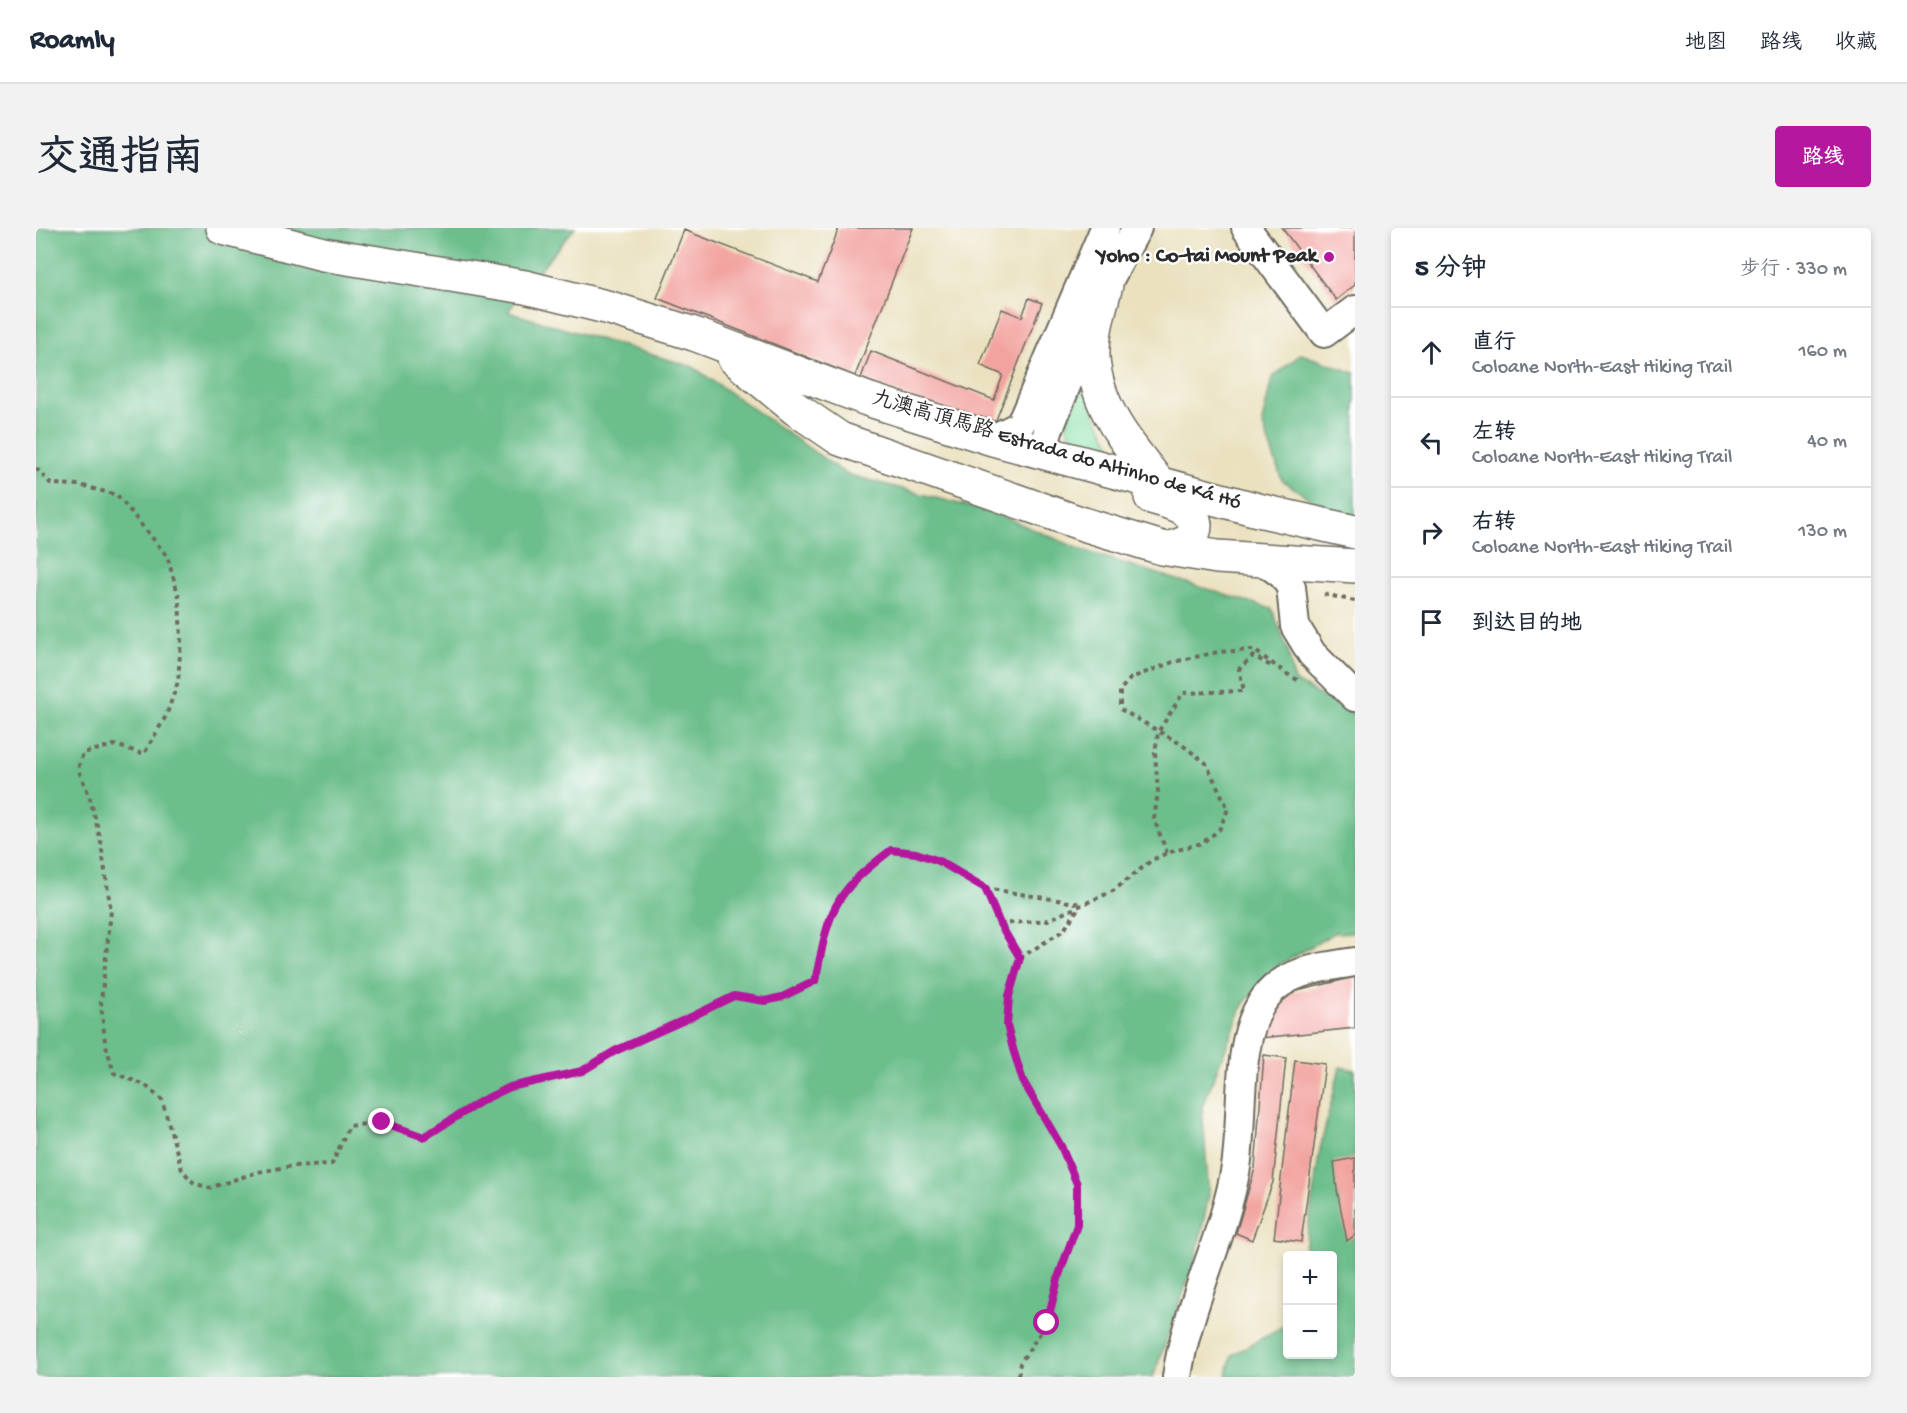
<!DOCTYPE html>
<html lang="zh">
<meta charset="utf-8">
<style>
:root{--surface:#fff;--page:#f2f2f3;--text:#1f2937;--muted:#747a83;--line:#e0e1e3;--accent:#b5179e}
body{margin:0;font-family:"Gochi Hand","LXGW WenKai TC",sans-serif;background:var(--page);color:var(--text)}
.controls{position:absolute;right:18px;bottom:18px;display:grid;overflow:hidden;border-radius:6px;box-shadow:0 3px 9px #0003}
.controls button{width:54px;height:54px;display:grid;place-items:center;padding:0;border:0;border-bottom:2px solid var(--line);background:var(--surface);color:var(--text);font:30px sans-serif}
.stop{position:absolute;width:18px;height:18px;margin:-14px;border:4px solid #b5179e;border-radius:50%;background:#fff}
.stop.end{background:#b5179e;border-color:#fff;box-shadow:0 2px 6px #0008}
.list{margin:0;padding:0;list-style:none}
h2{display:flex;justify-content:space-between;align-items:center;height:78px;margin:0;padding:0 24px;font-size:26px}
h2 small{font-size:20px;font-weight:400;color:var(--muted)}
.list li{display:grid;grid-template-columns:39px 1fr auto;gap:18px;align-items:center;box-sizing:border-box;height:90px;padding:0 24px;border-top:2px solid var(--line)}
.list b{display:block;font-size:22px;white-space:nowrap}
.list p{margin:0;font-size:20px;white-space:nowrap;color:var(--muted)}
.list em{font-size:20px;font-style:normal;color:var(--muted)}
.icon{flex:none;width:33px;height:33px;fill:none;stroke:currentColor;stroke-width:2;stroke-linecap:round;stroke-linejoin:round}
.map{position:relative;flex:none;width:1319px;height:1149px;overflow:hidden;border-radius:6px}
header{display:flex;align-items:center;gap:36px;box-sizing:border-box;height:84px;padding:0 30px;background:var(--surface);border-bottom:2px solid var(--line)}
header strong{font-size:28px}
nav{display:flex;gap:33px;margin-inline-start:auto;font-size:21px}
.intro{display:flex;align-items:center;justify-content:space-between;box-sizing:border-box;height:144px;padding:0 36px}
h1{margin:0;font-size:42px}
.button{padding:15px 27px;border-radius:6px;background:var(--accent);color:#fff;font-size:21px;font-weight:700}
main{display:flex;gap:36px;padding:0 36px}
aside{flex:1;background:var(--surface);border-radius:6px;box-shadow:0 3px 9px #0003}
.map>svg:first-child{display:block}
.green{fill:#86e0a6;stroke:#588668;stroke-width:1.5}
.forest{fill:#6cbe8b;stroke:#4c745b;stroke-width:1.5}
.building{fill:#f2a39f}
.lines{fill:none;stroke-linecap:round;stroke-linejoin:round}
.minor-casing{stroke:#6e6b5f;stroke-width:32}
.major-casing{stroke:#6e6b5f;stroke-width:36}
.path{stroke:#6e6b5f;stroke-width:4;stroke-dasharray:4.5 4.5;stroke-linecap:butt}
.minor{stroke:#fff;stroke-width:28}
.major{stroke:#fff;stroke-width:33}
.route{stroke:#b5179e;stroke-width:8}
.poi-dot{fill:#b5179e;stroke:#fff;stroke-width:2}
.labels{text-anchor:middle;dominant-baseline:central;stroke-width:4.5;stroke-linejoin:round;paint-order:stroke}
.poi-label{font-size:21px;font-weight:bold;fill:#2b2b2b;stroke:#fff;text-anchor:end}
.street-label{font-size:21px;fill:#2b2b2b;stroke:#fff}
</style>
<header>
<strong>Roamly</strong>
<nav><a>地图</a><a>路线</a><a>收藏</a></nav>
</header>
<div class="intro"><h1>交通指南</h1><a class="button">路线</a></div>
<main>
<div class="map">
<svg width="1319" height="1149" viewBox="0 0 1319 1149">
<rect width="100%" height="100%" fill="#fff"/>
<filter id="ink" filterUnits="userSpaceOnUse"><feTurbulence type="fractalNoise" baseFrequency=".0167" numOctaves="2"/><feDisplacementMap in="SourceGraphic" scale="12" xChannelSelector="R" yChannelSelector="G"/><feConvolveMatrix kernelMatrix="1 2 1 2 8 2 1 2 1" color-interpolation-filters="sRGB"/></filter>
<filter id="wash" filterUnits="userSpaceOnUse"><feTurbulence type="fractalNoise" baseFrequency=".008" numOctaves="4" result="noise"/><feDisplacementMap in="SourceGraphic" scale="24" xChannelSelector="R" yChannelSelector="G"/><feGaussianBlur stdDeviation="1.35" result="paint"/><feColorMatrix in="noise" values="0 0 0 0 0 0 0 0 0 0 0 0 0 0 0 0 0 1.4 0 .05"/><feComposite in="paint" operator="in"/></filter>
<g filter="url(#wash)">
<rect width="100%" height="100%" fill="#eae1bf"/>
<!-- green -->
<path class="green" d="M1047,161L1079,226C1064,222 1025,214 1032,191C1035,181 1042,171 1047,161Z"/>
<!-- forest -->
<path class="forest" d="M0,0H539L489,59L472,84L657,139L810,246L961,286L1051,324L1236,381L1252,423L1258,453L1319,487V704L1298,705L1242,738L1208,775L1166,879L1173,967L1160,1030L1117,1149H0Z
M1265,126L1319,145V287L1289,281L1246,252L1226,195L1236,150Z
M1304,839L1319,842V1149H1190L1196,1127L1251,1096L1252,1126H1296V1028L1268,1027L1284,921Z"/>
<g id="blocks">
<!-- building -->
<path class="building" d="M803,0H877L819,148L621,70L648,2L782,54Z
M1246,0H1319V57L1300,72Z
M993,70L1006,75L956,202L825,150L835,123L958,172L967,147L944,137L966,81L986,89Z
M1319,749V800L1225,810L1230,791L1242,775L1257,764Z
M1228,827L1250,830L1237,954L1216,1012L1200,1005L1219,940Z
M1259,832L1289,836L1265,1014L1238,1010Z
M1319,930V1007L1311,1013L1301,962L1298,934Z"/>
</g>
</g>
<g filter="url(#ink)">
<use href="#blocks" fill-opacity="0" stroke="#6e6b5f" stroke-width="1.5"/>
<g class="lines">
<defs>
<path id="minor" d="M1210,0L1288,105L1319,82
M957,211L983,198L988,189L1069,0
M1007,224L1012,203L1070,57L1101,0
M1228,333L1247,347L1255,359L1259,398L1276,426L1319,469
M1141,1149C1151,1076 1188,1011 1200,939C1208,889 1198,812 1229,770C1250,742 1287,739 1319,734"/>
<path id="major" d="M187,0L287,26L489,59L574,80L658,106L831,171L957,211L1222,282L1319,304
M1070,57C1064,80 1056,105 1057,129C1060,179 1092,217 1122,254
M698,130L760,181L804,211L1047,296L1126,320L1181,329L1319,338
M1115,269C1136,275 1175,284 1152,314L1132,321"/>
</defs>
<!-- minor casing -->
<use href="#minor" class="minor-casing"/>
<!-- major casing -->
<use href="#major" class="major-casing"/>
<!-- path -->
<path class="path" d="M0,240L15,256L43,257L81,267L131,328L143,369L145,412L142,454L130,488L108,526L79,517L47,525L42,541L53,567L64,609L75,683L65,774L69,814L78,845L109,857L126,872L146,942L158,955L173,960L222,944L257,938L296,936L313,898L346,894L388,909L447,872L474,859L546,843L579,823L655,789L698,768L729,773L746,769L779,753C787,716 793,677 821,649C831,639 844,631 855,622L880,625L903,633L949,660L964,696L984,730L973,768L971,797L987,853L1025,918L1041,956V997L1023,1047L1011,1095L984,1135L982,1149
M1288,366L1319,373
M1131,625L1118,591L1122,564L1119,525L1122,504L1147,465L1208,463L1203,441L1217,428L1237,439
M949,660L1045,676
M964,696L1012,692L1077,663L1116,632L1131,625L1166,615L1183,602L1192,581L1170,535L1145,516L1084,481V462L1095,450L1137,434L1182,424L1218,422L1251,446L1265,454
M984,730L1028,702L1045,676"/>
<!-- minor -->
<use href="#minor" class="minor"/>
<!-- major -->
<use href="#major" class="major"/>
</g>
</g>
<g class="lines" filter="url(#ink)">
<!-- route -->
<path class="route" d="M346,894L388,909L447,872L474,859L546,843L579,823L655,789L698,768L729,773L746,769L779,753C785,729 788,700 800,678C812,654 835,638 855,622L880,625L903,633L949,660L964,696L984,730L973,768L971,797L977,821L987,853L1025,918L1041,956V997L1023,1047L1011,1095"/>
</g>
<!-- markers -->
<circle class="poi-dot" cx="1293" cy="29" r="6"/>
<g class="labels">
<!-- poi labels -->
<g class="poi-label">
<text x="1281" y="29">Yoho : Co-tai Mount Peak</text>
</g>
<!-- street labels -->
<g class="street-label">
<text transform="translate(1020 224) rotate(16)">九澳高頂馬路 Estrada do Altinho de Ká Hó</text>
</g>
</g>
</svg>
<div class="controls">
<button>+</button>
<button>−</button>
</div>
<div class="stop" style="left:1011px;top:1095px"></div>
<div class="stop end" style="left:346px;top:894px"></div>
</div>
<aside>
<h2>5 分钟<small>步行 · 330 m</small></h2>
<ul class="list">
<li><svg class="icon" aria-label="ahead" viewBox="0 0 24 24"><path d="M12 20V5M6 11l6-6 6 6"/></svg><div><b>直行</b><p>Coloane North-East Hiking Trail</p></div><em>160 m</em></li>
<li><svg class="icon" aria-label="left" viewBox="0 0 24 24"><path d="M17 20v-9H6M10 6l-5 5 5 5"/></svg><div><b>左转</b><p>Coloane North-East Hiking Trail</p></div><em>40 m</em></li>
<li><svg class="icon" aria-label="right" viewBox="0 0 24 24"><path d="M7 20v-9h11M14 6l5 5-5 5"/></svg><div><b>右转</b><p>Coloane North-East Hiking Trail</p></div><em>130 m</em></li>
<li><svg class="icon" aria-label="arrive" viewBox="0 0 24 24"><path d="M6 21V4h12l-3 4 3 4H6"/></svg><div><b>到达目的地</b></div></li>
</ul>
</aside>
</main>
